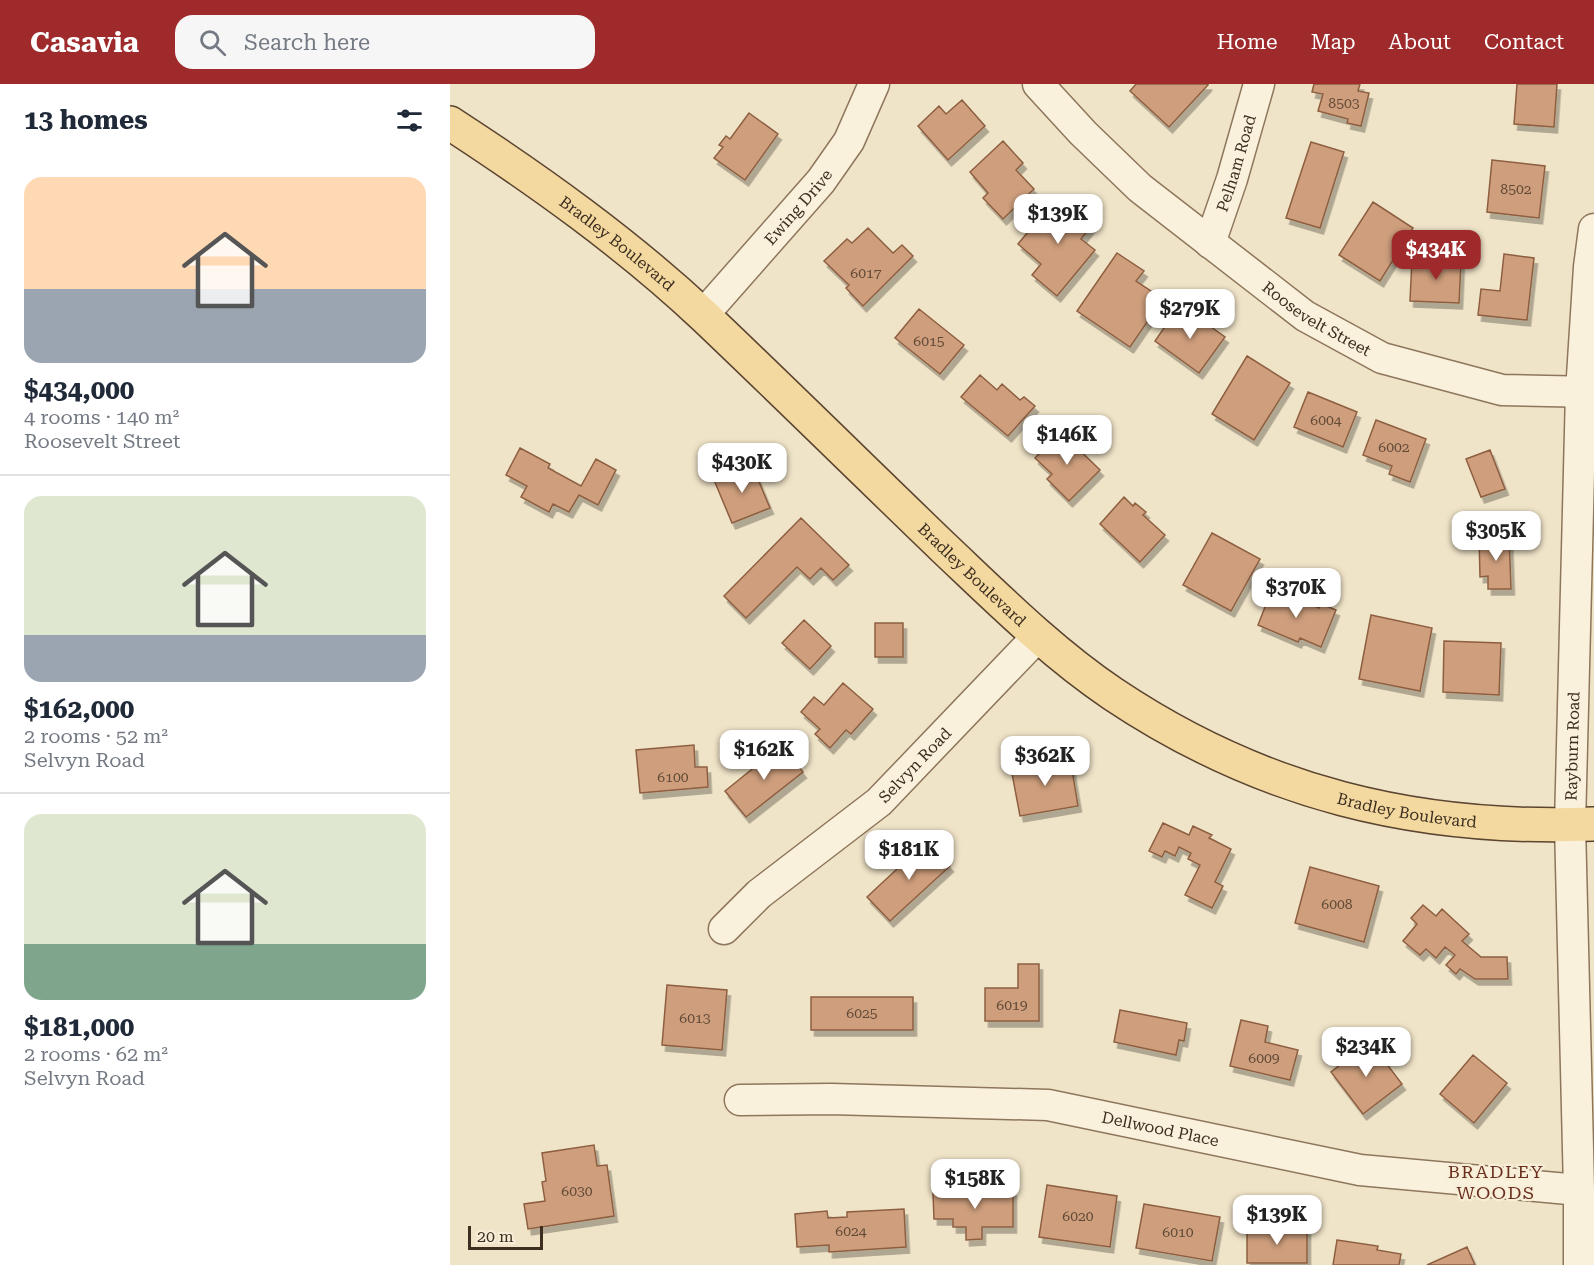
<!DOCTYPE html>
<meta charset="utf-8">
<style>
:root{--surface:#fff;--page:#f6f6f7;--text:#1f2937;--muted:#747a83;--line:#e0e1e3;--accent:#9e2a2b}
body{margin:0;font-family:"Roboto Serif",serif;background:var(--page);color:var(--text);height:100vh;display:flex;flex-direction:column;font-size:22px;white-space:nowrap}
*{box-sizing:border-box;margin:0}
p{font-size:20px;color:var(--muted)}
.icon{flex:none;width:33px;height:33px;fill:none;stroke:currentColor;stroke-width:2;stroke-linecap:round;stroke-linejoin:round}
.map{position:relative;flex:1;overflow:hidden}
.details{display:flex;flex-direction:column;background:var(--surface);width:450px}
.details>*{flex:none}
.scale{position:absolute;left:18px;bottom:15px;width:75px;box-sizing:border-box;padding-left:6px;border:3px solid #3d2e20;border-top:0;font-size:16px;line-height:21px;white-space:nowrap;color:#3d2e20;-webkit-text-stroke:4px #f7eed8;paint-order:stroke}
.price{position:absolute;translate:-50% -51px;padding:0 14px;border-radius:12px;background:#fff;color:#222;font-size:20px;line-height:39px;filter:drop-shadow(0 2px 3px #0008)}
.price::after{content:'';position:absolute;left:50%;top:36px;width:18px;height:14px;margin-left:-9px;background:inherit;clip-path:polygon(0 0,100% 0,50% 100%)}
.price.on{background:var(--accent);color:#fff}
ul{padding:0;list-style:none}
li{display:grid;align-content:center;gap:12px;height:318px;padding:0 24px}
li+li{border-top:2px solid var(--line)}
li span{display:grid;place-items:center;height:186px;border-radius:18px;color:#555}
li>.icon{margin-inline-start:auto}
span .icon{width:108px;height:108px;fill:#fffc;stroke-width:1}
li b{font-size:26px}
h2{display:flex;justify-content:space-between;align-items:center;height:72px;padding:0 24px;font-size:26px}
header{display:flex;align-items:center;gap:36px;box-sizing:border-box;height:84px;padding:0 30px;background:var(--accent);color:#fff}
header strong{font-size:28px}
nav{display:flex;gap:33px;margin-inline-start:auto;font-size:21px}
.search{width:420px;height:54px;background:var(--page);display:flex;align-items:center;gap:15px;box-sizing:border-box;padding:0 21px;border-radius:18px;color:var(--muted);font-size:22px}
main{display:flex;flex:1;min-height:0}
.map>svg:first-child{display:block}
</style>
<header>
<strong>Casavia</strong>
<div class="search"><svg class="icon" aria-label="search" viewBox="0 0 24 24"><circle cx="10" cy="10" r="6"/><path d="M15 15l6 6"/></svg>Search here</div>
<nav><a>Home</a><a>Map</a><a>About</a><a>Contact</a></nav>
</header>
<main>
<section class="details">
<h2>13 homes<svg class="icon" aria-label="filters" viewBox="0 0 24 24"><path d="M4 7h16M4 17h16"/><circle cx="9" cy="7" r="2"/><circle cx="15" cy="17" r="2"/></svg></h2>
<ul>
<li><span style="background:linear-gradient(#ffd9b3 60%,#9aa5b1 0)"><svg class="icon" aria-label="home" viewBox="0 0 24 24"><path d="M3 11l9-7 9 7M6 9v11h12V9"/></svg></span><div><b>$434,000</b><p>4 rooms · 140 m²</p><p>Roosevelt Street</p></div></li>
<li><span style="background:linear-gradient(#dfe7d0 75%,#9aa5b1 0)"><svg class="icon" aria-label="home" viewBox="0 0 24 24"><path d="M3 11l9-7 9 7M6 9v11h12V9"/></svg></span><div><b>$162,000</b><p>2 rooms · 52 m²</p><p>Selvyn Road</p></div></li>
<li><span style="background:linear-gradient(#dfe7d0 70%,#7fa58c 0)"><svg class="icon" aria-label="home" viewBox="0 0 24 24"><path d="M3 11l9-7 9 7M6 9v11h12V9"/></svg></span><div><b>$181,000</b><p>2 rooms · 62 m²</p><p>Selvyn Road</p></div></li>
</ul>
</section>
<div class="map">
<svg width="1144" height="1181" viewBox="0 0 1144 1181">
<defs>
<filter id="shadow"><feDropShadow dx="3.5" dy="6" stdDeviation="0" flood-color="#0004"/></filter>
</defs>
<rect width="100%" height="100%" fill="#f0e4c8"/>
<path fill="#cf9f7d" stroke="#8d5f41" stroke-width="1.5" filter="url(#shadow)" d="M686,0h72v1l-39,42 -39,-36z
M864,0h46l-2,7 11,2 -8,33 -14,-3 1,-4 -30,-8 5,-17 -11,-2z
M1067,0h40l-3,43 -40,-3z
M512,16l23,26 -37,34 -30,-34 21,-20 7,8z
M299,29l29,21 -33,46 -31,-22 9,-11 -4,-2 7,-9 4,3z
M553,57l20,22 -7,7 18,19 -31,30 -20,-21 5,-5 -18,-21z
M861,58l33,10 -24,76 -34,-10z
M1042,76l53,6 -6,52 -52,-6z
M609,111l34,29 -12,15 14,11 -38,46 -25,-21 9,-11 -23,-20z
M923,118l40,26 -33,53 -41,-26z
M418,144l25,25 9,-8 11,11 -50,50 -17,-18 3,-3 -25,-24 23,-22 5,4z
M667,169l27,18 -8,10 27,18 -33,48 -53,-36z
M1054,170l30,4 -7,62 -49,-5 3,-26 19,2z
M962,175l49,2 -2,42 -49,-2z
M469,225l45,36 -24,29 -45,-36z
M727,225l24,17 3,-4 21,15 -26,36 -44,-32z
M797,272l43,27 -36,57 -42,-26z
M530,291l17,15 5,-6 18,16 4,-3 11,9 -27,30 -47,-39z
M858,308l49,20 -14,35 -49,-20z
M926,336l50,19 -16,43 -21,-8 3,-8 -29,-11z
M611,348l39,38 -31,31 -22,-22 5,-5 -17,-16z
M70,364l30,16 -2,4 33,18 15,-27 20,11 -18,35 -19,-10 -10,17 -16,-8 -4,8 -28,-15 6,-11 -21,-11z
M1040,366l15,39 -24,8 -15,-38z
M302,381l18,43 -38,15 -18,-43z
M674,413l9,9 2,-3 11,9 -3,3 22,20 -25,27 -40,-38z
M351,434l48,47 -16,15 -12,-12 -11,11 -13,-12 -51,51 -22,-22z
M762,449l48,26 -29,52 -48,-26z
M1059,452l2,53h-23v-13l-8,1 -1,-40z
M822,505l47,19 2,-4 15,6 -15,37 -21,-9 -2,4 -40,-17z
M921,531l61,13 -12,63 -61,-12z
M354,536l27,26 -21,23 -28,-26z
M425,539h28v34h-28z
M994,557l57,2 -2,52 -56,-3z
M393,599l30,26 -22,25 -5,-4 -16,18 -15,-14 5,-5 -19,-17 13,-15 10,8z
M244,661l1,22h12l1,20 -68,6 -4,-43z
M332,661l21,27 -57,45 -21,-26z
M620,674l8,48 -58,10 -9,-48z
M713,739l26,12 4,-9 19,9 -3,3 22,11 -16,33 8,4 -11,22 -27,-13 15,-30 -12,-6 3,-6 -12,-6 -4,9 -10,-5 -3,6 -13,-6z
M477,757l23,25 -60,55 -23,-24z
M860,783l69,19 -15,56 -69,-19z
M973,821l13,11 6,-7 27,25 -7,7 19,16h26l1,22h-33l-15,-10 -4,5 -10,-9 9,-10 -10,-8 -9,11 -10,-9 -6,6 -17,-14 14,-17 -6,-6z
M568,880h21v57h-54v-33h33z
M217,901l60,5 -5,60 -60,-5z
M361,913h102v33h-102z
M670,926l67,13 -3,18 -5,-1 -3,15 -62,-13z
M791,936l27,6 -3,16 33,8 -8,30 -60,-14z
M920,958l32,42 -39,30 -32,-42z
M1023,971l34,28 -33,40 -34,-29z
M144,1061l3,21 10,-1 7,51 -86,13 -4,-25 21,-3 -3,-19 4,-1 -4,-28z
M597,1101l70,11 -7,51 -71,-10z
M563,1106v37h-31v12l-16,1v-13h-13v-8h-19l-1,-26z
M694,1120l76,13 -8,44 -76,-13z
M454,1125l2,38 -77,5v-7l-32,2 -2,-33 32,-3 1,7 19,-1v-5z
M797,1145h60v34h-60z
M887,1156l41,6 -1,4 24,4 -2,11h-66z
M1017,1163l8,18h-48z"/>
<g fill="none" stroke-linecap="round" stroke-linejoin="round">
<g stroke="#8d765c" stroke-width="33">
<g id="minor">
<path id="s1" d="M588,0l45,49 57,55 165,128 77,42 120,32 92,2"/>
<path id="s2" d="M760,159l22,-64 27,-95"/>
<path id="s3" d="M253,231l118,-134 28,-40 25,-57"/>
<path id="s4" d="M274,845l35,-35 120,-92 159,-166"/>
<path id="s5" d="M290,1016l91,-1 217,6 312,65 219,20"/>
<path id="s6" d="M1129,1181v-75l-9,-365 11,-433 8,-125 5,-38"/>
</g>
</g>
<g stroke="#5b4430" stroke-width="36">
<g id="major">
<path id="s7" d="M0,39c89,58 176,120 254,193 81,77 160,155 240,232 54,51 107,104 169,146 148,99 303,137 481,130"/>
</g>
</g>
<use href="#minor" stroke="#faf1dc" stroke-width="30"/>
<use href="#major" stroke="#f3d9a0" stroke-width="33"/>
</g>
<g text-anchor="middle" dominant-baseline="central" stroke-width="4.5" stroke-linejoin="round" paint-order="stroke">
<g font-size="14" fill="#624a37">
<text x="894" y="19">8503</text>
<text x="1066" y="105">8502</text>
<text x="416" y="189">6017</text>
<text x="479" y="257">6015</text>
<text x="876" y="336">6004</text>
<text x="944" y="363">6002</text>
<text x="223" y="693">6100</text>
<text x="887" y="820">6008</text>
<text x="562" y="921">6019</text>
<text x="412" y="929">6025</text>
<text x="245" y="934">6013</text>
<text x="814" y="974">6009</text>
<text x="127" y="1107">6030</text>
<text x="628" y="1132">6020</text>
<text x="401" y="1147">6024</text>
<text x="728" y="1148">6010</text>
</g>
<g font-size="16" fill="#3d2e20" stroke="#f7eed8">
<text stroke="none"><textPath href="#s2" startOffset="84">Pelham Road</textPath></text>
<text stroke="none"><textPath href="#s3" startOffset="144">Ewing Drive</textPath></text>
<text stroke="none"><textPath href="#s7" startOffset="206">Bradley Boulevard</textPath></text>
<text stroke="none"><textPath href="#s1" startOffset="366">Roosevelt Street</textPath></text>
<text stroke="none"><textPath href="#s7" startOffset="692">Bradley Boulevard</textPath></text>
<text stroke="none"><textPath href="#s6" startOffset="519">Rayburn Road</textPath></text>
<text stroke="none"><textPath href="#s4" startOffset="252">Selvyn Road</textPath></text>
<text stroke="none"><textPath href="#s7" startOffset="1196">Bradley Boulevard</textPath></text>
<text stroke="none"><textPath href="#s5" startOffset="423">Dellwood Place</textPath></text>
</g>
<g font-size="18" letter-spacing="1.5" fill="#6b2e1e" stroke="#f7eed8">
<text x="1046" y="1087">BRADLEY<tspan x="1046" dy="21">WOODS</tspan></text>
</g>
</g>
</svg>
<div class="scale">20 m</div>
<b class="price" style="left:608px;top:161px">$139K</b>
<b class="price on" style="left:986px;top:197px">$434K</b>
<b class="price" style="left:740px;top:256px">$279K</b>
<b class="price" style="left:617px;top:382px">$146K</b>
<b class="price" style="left:292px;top:410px">$430K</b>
<b class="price" style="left:1046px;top:478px">$305K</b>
<b class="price" style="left:846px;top:535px">$370K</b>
<b class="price" style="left:314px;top:697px">$162K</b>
<b class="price" style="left:595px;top:703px">$362K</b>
<b class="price" style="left:459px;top:797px">$181K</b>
<b class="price" style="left:916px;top:994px">$234K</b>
<b class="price" style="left:525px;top:1126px">$158K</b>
<b class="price" style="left:827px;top:1162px">$139K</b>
</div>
</main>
